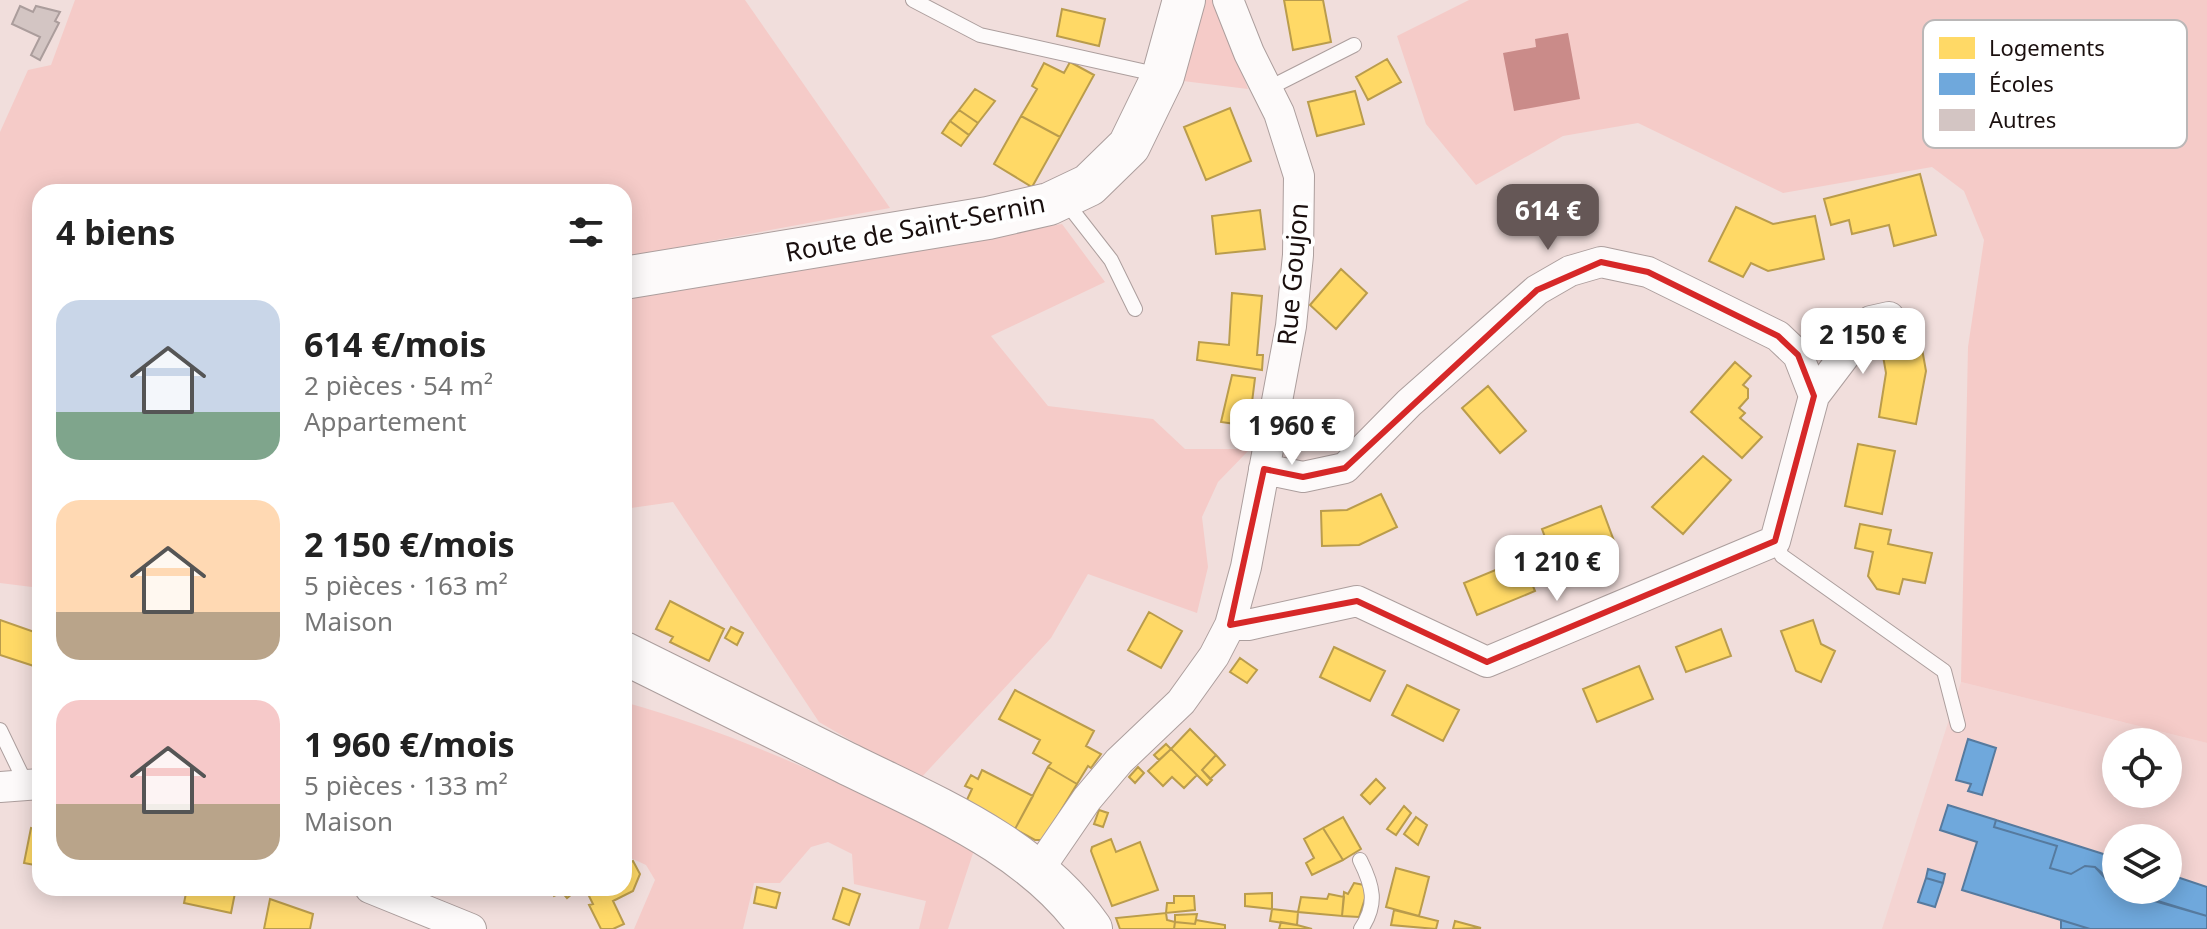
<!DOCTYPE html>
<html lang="fr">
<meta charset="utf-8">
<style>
:root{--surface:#fff;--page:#f6f6f6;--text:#222;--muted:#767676;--accent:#655756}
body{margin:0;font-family:"Noto Sans",sans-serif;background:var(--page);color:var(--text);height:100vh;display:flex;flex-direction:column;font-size:30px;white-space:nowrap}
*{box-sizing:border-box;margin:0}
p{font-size:26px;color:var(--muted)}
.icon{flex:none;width:44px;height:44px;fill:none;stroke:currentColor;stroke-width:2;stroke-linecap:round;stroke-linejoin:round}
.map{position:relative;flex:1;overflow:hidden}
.side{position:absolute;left:32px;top:184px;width:600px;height:712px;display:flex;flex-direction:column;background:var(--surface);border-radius:24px;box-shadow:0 4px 20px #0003}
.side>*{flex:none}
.fabs{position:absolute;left:2102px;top:728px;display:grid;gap:16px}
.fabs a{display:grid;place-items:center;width:80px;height:80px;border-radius:50%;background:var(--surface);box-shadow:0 4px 20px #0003;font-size:40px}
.price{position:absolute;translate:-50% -68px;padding:0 18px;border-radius:16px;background:#fff;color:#222;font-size:26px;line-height:52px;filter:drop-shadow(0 2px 4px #0008)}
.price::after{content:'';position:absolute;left:50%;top:48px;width:24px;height:18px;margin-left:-12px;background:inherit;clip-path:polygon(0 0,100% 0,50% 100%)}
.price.selected{background:var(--accent);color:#fff}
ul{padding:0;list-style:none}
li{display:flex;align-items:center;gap:24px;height:200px;padding:0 24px}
li span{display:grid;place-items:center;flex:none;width:224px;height:160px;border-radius:24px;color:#555}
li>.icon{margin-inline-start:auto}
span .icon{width:96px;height:96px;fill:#fffc;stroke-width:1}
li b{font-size:34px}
h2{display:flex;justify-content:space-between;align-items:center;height:96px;padding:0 24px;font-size:34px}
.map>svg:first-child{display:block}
</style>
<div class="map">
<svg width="2207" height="929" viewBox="0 0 2207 929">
<rect width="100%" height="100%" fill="#f1dedc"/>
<path fill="#f4d4d2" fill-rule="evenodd" d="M1961,682l246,61v186h-325zM2116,742h52v52h-52zM2116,838h52v52h-52z"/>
<path fill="#f5cbc8" d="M75,0h670l145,208 -266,49v-65h-584v396l-40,-5v-451l28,-62 23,-5z
M1201,0h14l33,89 -65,-8z
M1469,0h738v743l-246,-61 7,-335 16,-107 -20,-49 -32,-24 -149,26 -145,-70 -75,13 -87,49 -50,-61 -29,-88z
M1062,224l43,58 -114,54 57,70 105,13 32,30h65l-32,33 -16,35 6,50 -11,46 -109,-39 -37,64 -132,142 -100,-58 -146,-220 -49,7v-211z
M624,702c126,35 234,90 351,145l-27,82h-29l7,-28 -72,-17 -2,-30 -24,-12 -17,5 -31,36h-26l-11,46h-109l21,-49 -9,-15 -22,-10z"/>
<path fill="#ca8b89" d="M1568,33l12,66 -66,12 -11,-58 33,-6 -1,-8z"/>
<path fill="#ffd966" stroke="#ba9c4c" stroke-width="2" d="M1284,0h39l8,42 -38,8z
M1062,9l43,10 -6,27 -42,-10z
M1387,59l14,23 -33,18 -12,-23z
M1070,62l24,13 -34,62 -39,-21 16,-27 -5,-3 12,-23 20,10z
M975,89l20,12 -17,22 -19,-13z
M1355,91l9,33 -47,12 -9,-34z
M1230,108l21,53 -45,19 -22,-53z
M959,110l19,13 -9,12 -19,-14z
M1021,116l39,21 -28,50 -38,-23z
M950,121l19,14 -8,11 -19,-13z
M1920,174l16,61 -42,11 -5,-21 -37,9 -3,-14 -18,5 -7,-26z
M1736,207l37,17 42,-8 9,43 -56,12 -17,-8 -8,14 -34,-16z
M1260,210l5,39 -49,5 -4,-38z
M1341,269l26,24 -31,36 -26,-24z
M1232,293l30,3 -5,59h6l-1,15 -65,-10 2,-18 30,3z
M1919,332l7,39 -10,53 -37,-7 7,-44 -6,-34z
M1735,362l16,14 -8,9 5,4v9l-9,10 6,5 -5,5 22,19 -20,21 -51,-46z
M1232,375l23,3 -6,48 -28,-4z
M1488,386l38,45 -26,22 -38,-45z
M1858,444l37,7 -13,63 -37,-8z
M1703,456l28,24 -48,54 -31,-27z
M1381,494l16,33 -38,18 -37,1 -1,-35 26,-1z
M1601,506l13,35 -59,23 -13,-35z
M1860,524l31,6 -3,14 44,9 -7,30 -22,-4 -4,15 -22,-5 -9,-13 5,-24 -18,-4z
M1522,559l13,32 -58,24 -13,-32z
M670,601l54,28 -15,32 -39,-19 3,-5 -17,-8z
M1149,612l33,19 -21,37 -33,-18z
M0,620l40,14v34l-40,-13z
M1813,620l8,24 14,7 -14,31 -25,-11 -15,-40z
M731,627l12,6 -6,12 -12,-7z
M1721,629l10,27 -45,16 -10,-25z
M1334,647l51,24 -15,30 -50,-24z
M1240,658l17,12 -10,13 -17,-11z
M1639,666l14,33 -56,23 -14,-33z
M1407,685l52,25 -16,31 -51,-26z
M1015,690l79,41 -8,15 15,8 -10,14 -3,-2 -11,18 -29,-17 3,-4 -18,-10 7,-13 -41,-21z
M1190,729l26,26 -14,15 10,10 -5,5 -36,-36z
M1166,744l5,5 -12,11 -5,-5z
M1171,749l26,26 -13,13 -12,-11 -9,9 -15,-15z
M1216,755l9,10 -15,14 -8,-9z
M1048,767l29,17 -34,56h-8l-20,-11z
M1138,767l6,6 -9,10 -6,-6z
M982,770l51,26 -18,33 -50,-25 7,-15 -7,-3 6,-11 7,4z
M1376,779l9,9 -15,16 -9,-9z
M1404,806l7,7 -15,22 -9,-6z
M1099,810l9,3 -5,14 -9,-3z
M1343,817l18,32 -18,11 -20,-32z
M1416,817l11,8 -9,20 -14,-11z
M31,828l9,2v36l-16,-3z
M1323,828l20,32 -31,15 -6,-12 8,-5 -10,-19z
M1111,839l5,13 24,-10 18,48 -46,16 -21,-55 1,-4z
M633,861l7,13 -7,17 -20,10 11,23 -11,5h-12l-12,-24 4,-1 -6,-12 -10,-2 -10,8 -5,-6 -8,4 -4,-7 74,-1v-23z
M1396,868l33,9 -10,39 -33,-9z
M1354,883l15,3 -10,31 -17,-1 2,-24 4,2z
M757,887l23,6 -4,15 -22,-5z
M187,888h49l-5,25 -47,-10z
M843,888l17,6 -11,31 -16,-6z
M1272,893v16l-27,-3v-12z
M1329,894l15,3 -2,19 -44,-4 3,-15 26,2z
M1174,896h20l1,14 -29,3 1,-10h7z
M270,899l43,15 -3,15h-46z
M1272,909l26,3 -1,13 -27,-4z
M1394,910l44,11 -2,8 -45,-4z
M1166,913l1,7 8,2 -1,7h-54l-4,-11z
M1197,914l-2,10 -20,-2v-7z
M1196,920l29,5v4h-51l1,-7 20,2z
M1455,921l26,7 -28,1z
M1281,922l16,3 15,4h-33z"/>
<path fill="#6fa8dc" stroke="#567a9e" stroke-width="2" d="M1968,739l28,9 -14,47 -14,-4 3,-7 -15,-4z
M1948,805l48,15 -2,7 63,19 -7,22 21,6 14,-8 10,1 21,23 91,26v13h-117l-128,-39 15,-48 -37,-12z
M1996,820l120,38v30l-6,-2 -2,-8 -13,-11 -10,-1 -14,8 -21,-6 7,-22 -63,-19z
M1928,869l17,5 -2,9 -17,-5z
M2168,874l39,13v29l-85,-26h46z
M1926,878l17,5 -8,24 -17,-5z
M2061,920l29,9h-29z"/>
<path fill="#d3c5c3" stroke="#ab9d9c" stroke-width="2" d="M20,6l13,6 3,-6 24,6 -5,9 4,2 -19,37 -9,-5 9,-18 -28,-13z"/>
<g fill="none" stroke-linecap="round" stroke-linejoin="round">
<g stroke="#ac9e9d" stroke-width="16">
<path id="lane" d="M913,0l67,35 180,40
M1267,89l87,-44
M1065,201l46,59 24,49
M1775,541l7,15 162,115 14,54
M0,730l26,54
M1360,860c13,26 18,44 1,69"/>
</g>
<g stroke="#ac9e9d" stroke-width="32">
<path id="street" d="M1814,396l57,-75 18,-4
M1230,625h18l109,-24 130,61 288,-121 39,-145 -16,-41 -20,-19 -130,-64 -47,-10 -31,9 -33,19 -128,113 -64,65 -42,9 -39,-8
M0,787l40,-3
M1037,872l50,-73 32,-38 62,-59 33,-46 16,-31 16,-58 45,-241 7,-71 1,-79 -20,-63 -30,-60 -21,-53
M370,888l101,41"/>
</g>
<g stroke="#ac9e9d" stroke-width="44">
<path id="secondary" d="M624,278l364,-60 61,-14 40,-19 40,-39 34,-70 21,-76
M624,653c73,36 145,72 218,108 88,44 191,84 249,168"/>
</g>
<use href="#lane" stroke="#fdfafa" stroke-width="14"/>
<use href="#street" stroke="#fdfafa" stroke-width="30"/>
<use href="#secondary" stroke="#fdfafa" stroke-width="42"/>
</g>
<path fill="none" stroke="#d62828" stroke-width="6" stroke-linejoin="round" d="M1601,262l47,10 130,64 20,19 16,41 -39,145 -288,121 -130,-61 -127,24 34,-156 39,8 42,-9 192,-178z"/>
<g text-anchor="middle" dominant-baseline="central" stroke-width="8" stroke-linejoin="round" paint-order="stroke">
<g font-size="26" fill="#1a0f0e" stroke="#fff">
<text transform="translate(915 227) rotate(-11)">Route de Saint-Sernin</text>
<text transform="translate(1292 274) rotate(-85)">Rue Goujon</text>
</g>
</g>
<rect x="1923" y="20" width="264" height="128" rx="12" fill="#fff" stroke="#bab7b7" stroke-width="2"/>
<rect x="1939" y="37" width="36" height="22" fill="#ffd966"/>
<rect x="1939" y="73" width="36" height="22" fill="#6fa8dc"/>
<rect x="1939" y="109" width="36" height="22" fill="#d3c5c3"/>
<g font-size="22" fill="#1a0f0e">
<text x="1989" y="56">Logements</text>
<text x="1989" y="92">Écoles</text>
<text x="1989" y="128">Autres</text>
</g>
</svg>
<div class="fabs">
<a><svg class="icon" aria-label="locate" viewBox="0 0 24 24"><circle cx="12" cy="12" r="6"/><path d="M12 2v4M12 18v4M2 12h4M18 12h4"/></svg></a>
<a><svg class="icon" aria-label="layers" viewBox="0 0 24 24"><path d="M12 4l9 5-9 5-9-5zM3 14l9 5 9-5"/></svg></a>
</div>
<b class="price selected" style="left:1548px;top:252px">614 €</b>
<b class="price" style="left:1863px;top:376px">2 150 €</b>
<b class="price" style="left:1292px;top:467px">1 960 €</b>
<b class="price" style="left:1557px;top:603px">1 210 €</b>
<section class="side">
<h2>4 biens<svg class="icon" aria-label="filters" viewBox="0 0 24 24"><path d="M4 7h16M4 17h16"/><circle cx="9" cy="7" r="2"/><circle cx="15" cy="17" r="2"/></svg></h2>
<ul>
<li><span style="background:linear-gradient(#c9d6e8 70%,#7fa58c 0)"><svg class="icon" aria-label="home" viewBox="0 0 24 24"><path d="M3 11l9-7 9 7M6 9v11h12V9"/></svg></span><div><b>614 €/mois</b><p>2 pièces · 54 m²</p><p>Appartement</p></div></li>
<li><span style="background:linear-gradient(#ffd9b3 70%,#b9a48a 0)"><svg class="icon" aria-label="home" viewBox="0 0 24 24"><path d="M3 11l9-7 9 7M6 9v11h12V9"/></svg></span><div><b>2 150 €/mois</b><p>5 pièces · 163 m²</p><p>Maison</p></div></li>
<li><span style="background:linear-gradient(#f6c9c9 65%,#b9a48a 0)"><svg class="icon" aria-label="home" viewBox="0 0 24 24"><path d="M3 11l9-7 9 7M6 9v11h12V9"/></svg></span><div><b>1 960 €/mois</b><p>5 pièces · 133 m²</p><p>Maison</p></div></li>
</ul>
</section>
</div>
